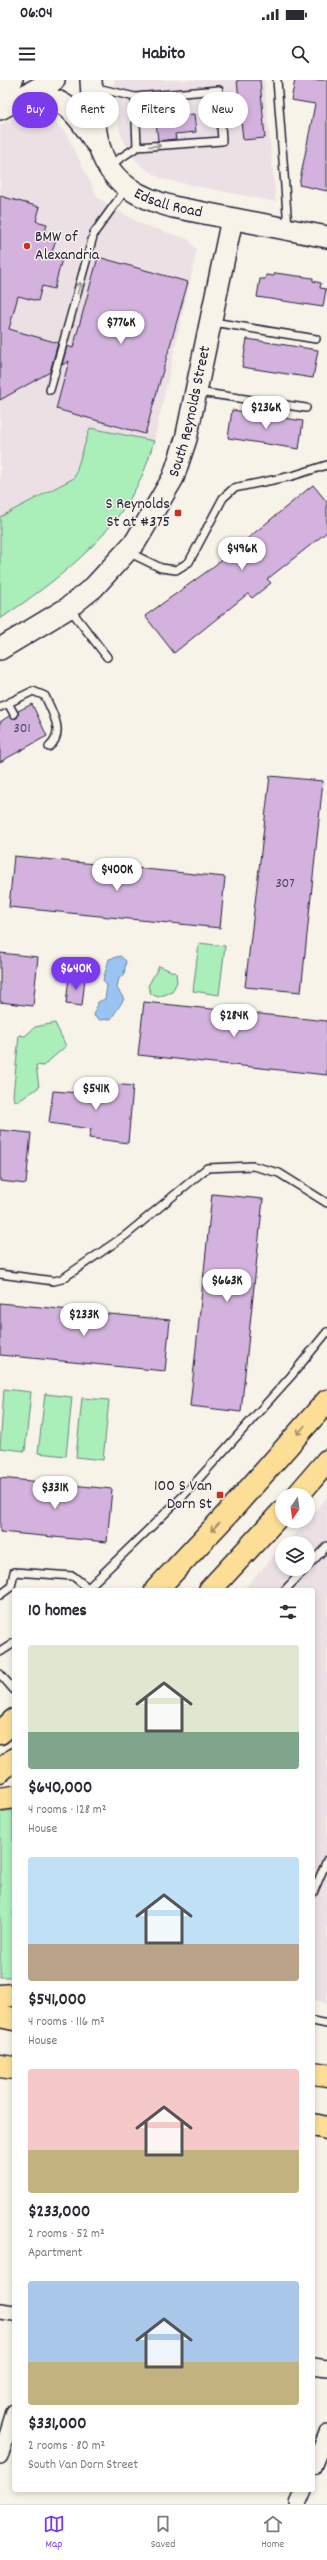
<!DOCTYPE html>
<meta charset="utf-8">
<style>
:root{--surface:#fff;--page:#f7f7f7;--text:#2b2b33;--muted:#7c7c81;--line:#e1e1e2;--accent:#7c3aed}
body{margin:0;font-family:Dekko,sans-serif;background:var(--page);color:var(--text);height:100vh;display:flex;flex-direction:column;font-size:15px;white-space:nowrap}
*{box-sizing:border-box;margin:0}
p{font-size:13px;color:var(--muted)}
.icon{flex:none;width:22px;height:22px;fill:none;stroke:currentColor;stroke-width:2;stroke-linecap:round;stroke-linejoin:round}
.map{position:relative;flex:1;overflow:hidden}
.details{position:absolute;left:12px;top:1508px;width:303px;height:904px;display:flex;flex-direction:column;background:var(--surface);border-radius:4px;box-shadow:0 2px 6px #0003}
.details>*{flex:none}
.top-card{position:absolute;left:12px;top:12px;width:303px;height:36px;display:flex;gap:8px}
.needle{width:26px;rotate:193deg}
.tools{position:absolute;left:275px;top:1408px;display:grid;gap:8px}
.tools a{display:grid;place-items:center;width:40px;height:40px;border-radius:50%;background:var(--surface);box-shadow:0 2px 6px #0003;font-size:20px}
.price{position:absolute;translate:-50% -34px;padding:0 9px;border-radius:14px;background:#fff;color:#222;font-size:13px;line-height:26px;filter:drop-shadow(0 1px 2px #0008)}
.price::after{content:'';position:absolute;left:50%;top:24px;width:12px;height:9px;margin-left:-6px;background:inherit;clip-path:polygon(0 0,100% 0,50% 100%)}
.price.on{background:var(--accent);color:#fff}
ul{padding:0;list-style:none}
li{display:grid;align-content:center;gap:8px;height:212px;padding:0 16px}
li span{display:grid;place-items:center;height:124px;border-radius:4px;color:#555}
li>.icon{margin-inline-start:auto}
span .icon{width:72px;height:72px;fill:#fffc;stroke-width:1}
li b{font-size:17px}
h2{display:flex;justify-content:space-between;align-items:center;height:48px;padding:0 16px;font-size:17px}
.tag{padding:0 14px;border-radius:18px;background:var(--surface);box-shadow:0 2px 6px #0003;font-size:14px;line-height:36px}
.tag.on{background:var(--accent);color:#fff}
.status{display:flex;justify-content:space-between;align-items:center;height:28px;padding:0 20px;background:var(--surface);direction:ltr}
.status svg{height:11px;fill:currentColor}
header{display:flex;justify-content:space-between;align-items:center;height:52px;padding:0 16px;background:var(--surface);font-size:18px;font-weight:700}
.menu{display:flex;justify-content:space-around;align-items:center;height:56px;border-top:1px solid var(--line);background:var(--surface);font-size:11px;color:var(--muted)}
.menu a{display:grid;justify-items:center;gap:2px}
.menu .on{color:var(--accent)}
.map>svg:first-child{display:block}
</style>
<div class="status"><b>06:04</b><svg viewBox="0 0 49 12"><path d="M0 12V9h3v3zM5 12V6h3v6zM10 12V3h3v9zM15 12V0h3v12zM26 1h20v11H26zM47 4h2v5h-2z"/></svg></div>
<header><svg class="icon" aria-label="menu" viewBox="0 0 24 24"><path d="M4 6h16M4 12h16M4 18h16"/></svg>Habito<svg class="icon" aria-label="search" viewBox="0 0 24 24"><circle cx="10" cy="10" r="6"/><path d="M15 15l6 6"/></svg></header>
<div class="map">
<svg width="327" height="2424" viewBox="0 0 327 2424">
<rect width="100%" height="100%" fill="#f7f3e8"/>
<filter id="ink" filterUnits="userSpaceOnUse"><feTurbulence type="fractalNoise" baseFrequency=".025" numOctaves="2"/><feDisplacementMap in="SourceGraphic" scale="8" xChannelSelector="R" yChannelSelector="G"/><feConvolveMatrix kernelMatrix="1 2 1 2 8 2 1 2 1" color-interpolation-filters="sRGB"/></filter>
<g filter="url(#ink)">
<path fill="#ece0e5" d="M114,0h150l12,122 -114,-23 -18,-11 -13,-13 -12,-25z
M36,33l17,7 13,13 32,65 43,26 47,15 9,11 -43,191 -64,-13 -16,50 -74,39v-392l18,-9z
M327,1417v507l-14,-5v-409h-70l39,-43v22h26v-26h-22l22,-22z"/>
<path fill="#aaeeb9" stroke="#66887a" d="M90,348l64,13c-4,12 -7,24 -12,35 -29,63 -86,105 -142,143v-102l74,-39z
M199,863l26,3 -6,49 -26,-4z
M159,886l17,7 1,9 -5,10 -14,5 -7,-3 -3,-8z
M55,943l11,23 -23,20 -7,-1 3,22 -20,14 -5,-1 -1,-4 6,-61 6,1 10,-9z
M4,1309l27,3 -6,59 -25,-3z
M45,1314l27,3 -6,59 -28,-3z
M82,1318l27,2 -6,60 -27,-3z
M13,1730l1,167h-14v-165z"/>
<path fill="#99c4f2" stroke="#6983a9" d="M120,876l6,5 -2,14 -5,3 -2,10 7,11 -13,20 -11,1 -6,-4 4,-14 7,-3 2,-13 -4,-6 6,-21z"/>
<path fill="#d3b2de" stroke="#22223b" d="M237,0h23l5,58 -22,2z
M295,0h32v111l-28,-6 16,-81 -24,-4z
M174,30v6l20,-2 2,18 -21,2 1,5 -18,2 -3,-30z
M0,116l40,11 -4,14 11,3 -3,12 12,3 -4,13 11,3 -9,34 -12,-3 -4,15 -20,-5 -9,33 49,14 -8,29 -50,28z
M98,177l90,25 -43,152 -89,-25 13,-48 -7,4 5,-19 6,2z
M275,193l38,5v3l8,2 -1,5 6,1 -3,18 -66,-10 3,-18h5l1,-4 8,1z
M247,259l71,11 -5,28 -71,-11z
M232,330l71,11 -4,28 -71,-11z
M313,405l14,17v30l-57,45 -3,2 4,4 -19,15 -4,-4 -3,2 -71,57 -29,-37 64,-46z
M32,624l15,32 -47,26v-40l9,-6 8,2 1,-7z
M270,696l53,5 -22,211 -56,-5z
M14,776l211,21 -5,51 -211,-21z
M0,873l38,4 -5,49 -33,-4z
M69,896l16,2 -3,28 -16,-2z
M144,922l183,19v54l-189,-20z
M103,1003l30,3 -5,57 -39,-5 2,-9 -42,-6 4,-32 26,2 1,-6 21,3z
M0,1050l31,3 -5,51 -26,-3z
M212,1114l51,5 -22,213 -51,-6z
M0,1223l170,17 -5,51 -165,-16z
M0,1398l112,11 -5,53 -107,-10z"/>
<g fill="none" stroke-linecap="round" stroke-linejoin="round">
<g stroke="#22223b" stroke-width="10">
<path id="lane" d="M277,0l11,147
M93,7l42,10 84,-7 3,51 -85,6 -27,18
M135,17l2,50
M213,242l103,17
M50,310l44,-157 32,-44
M198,312l108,16
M128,472l33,16 15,2 13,-8 34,-64 11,-10 58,-12 35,-11
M70,529l37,48
M8,623l6,11
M0,627l33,-16 12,5c7,16 21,37 4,51
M0,1194l54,7 8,-2 64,-44 81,-67 46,-2 26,7 48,30
M308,1486l19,-20
M86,1510l99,-96 106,-118 36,-44
M285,1510l20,-21
M0,1515l11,-8 3,-15 59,4 15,12
M0,1572l14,-9
M0,1594l14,16
M313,1813l14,-33
M313,1941l14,3"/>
</g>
<g stroke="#22223b" stroke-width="18">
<path id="street" d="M0,2231l14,2
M313,2286l14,2
M0,2377l14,-45
M313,2387l14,-34
M298,2424l6,-14"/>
</g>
<g stroke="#22223b" stroke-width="24">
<g id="secondary">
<path id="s1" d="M91,0c4,69 7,107 82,127l154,30"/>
<path d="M0,7l12,-7"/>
<path d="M18,19c41,-8 56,9 77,43"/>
<path d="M0,29l54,-29"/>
<path id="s2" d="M0,569l68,-41 26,-21 42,-46 37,-63 13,-39 46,-220"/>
</g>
</g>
<g stroke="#22223b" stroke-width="25">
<path id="primary" d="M298,1415l29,-34
M156,1510l75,-80 96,-109
M210,1510l72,-78
M0,1653l14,-13
M0,1691l14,-12
M0,1719l14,-2
M0,1916l14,-1
M0,1936l14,3
M0,1986l14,2
M313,1993l14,2
M313,2045l14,3"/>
</g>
<use href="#lane" stroke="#f7f3e8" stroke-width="7"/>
<use href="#street" stroke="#f7f3e8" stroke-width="15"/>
<use href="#secondary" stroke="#f7f3e8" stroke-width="21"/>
<use href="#primary" stroke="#fdde96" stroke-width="22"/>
</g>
<defs><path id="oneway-shaft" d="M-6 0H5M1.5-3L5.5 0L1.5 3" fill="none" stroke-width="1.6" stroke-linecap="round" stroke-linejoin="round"/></defs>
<g stroke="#97959a">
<use href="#oneway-shaft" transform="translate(155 66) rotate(-4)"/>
<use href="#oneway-shaft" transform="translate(79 208) rotate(-74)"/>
</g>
<g stroke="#9a896d">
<use href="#oneway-shaft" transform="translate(301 1350) rotate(132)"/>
<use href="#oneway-shaft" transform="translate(215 1447) rotate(133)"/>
</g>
</g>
<g fill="#c8321e" stroke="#f7f3e8" stroke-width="1.5">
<circle cx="27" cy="166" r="4"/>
<rect x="174" y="429" width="8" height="8" rx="2"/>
<rect x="216" y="1411" width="8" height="8" rx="2"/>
</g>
<g text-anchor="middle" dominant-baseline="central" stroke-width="3" stroke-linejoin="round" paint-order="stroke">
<g font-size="14" fill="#4e4664">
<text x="22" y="649">301</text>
<text x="285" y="804">307</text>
</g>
<g font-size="16" fill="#22223b" stroke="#f7f3e8">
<text stroke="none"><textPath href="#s1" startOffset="162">Edsall Road</textPath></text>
<text stroke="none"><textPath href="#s2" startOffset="317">South Reynolds Street</textPath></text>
</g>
<g font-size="16" fill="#22223b" stroke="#f7f3e8" text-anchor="end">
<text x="35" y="157" text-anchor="start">BMW of<tspan x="35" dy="18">Alexandria</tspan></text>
<text x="170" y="424">S Reynolds<tspan x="170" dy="18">St at #375</tspan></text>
<text x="212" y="1406">100 S Van<tspan x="212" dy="18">Dorn St</tspan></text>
</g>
</g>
</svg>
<div class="tools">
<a><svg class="needle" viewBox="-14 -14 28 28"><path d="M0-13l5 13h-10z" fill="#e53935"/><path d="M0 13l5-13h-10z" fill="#7c7c81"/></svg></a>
<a><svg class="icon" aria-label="layers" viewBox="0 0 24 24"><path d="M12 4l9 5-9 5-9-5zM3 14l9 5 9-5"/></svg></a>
</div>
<b class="price" style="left:121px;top:265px">$776K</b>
<b class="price" style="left:266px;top:350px">$236K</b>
<b class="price" style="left:242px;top:491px">$496K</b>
<b class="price" style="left:117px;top:812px">$400K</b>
<b class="price on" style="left:76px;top:911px">$640K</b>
<b class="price" style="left:234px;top:958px">$284K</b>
<b class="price" style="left:96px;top:1031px">$541K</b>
<b class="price" style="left:227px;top:1223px">$663K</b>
<b class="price" style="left:84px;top:1257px">$233K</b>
<b class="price" style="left:55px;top:1430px">$331K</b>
<div class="top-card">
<a class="tag on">Buy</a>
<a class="tag">Rent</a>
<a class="tag">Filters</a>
<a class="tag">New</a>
</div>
<section class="details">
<h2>10 homes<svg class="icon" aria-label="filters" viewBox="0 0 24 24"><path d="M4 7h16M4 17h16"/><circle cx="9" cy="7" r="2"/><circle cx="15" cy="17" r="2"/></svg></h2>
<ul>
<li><span style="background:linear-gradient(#dfe7d0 70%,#7fa58c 0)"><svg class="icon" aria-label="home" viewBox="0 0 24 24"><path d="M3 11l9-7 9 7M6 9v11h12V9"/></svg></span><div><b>$640,000</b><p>4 rooms · 128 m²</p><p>House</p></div></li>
<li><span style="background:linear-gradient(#bfe0f5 70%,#b9a48a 0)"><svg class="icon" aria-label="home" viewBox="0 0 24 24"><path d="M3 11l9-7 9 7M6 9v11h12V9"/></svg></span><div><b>$541,000</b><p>4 rooms · 116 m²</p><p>House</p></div></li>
<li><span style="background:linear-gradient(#f6c9c9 65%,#c2b280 0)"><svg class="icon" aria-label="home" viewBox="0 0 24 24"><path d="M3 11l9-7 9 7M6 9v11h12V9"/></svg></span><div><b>$233,000</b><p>2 rooms · 52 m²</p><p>Apartment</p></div></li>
<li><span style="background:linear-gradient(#a9c7e8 65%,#c2b280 0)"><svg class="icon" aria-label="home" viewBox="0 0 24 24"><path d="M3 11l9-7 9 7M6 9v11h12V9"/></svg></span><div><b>$331,000</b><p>2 rooms · 80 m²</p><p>South Van Dorn Street</p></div></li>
</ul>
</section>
</div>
<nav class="menu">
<a class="on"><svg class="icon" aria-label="map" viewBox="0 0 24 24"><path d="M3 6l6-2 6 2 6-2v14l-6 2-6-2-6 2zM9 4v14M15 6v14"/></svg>Map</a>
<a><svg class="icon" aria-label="saved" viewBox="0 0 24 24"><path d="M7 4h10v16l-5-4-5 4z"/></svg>Saved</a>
<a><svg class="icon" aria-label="home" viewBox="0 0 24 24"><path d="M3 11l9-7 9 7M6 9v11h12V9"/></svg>Home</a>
</nav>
